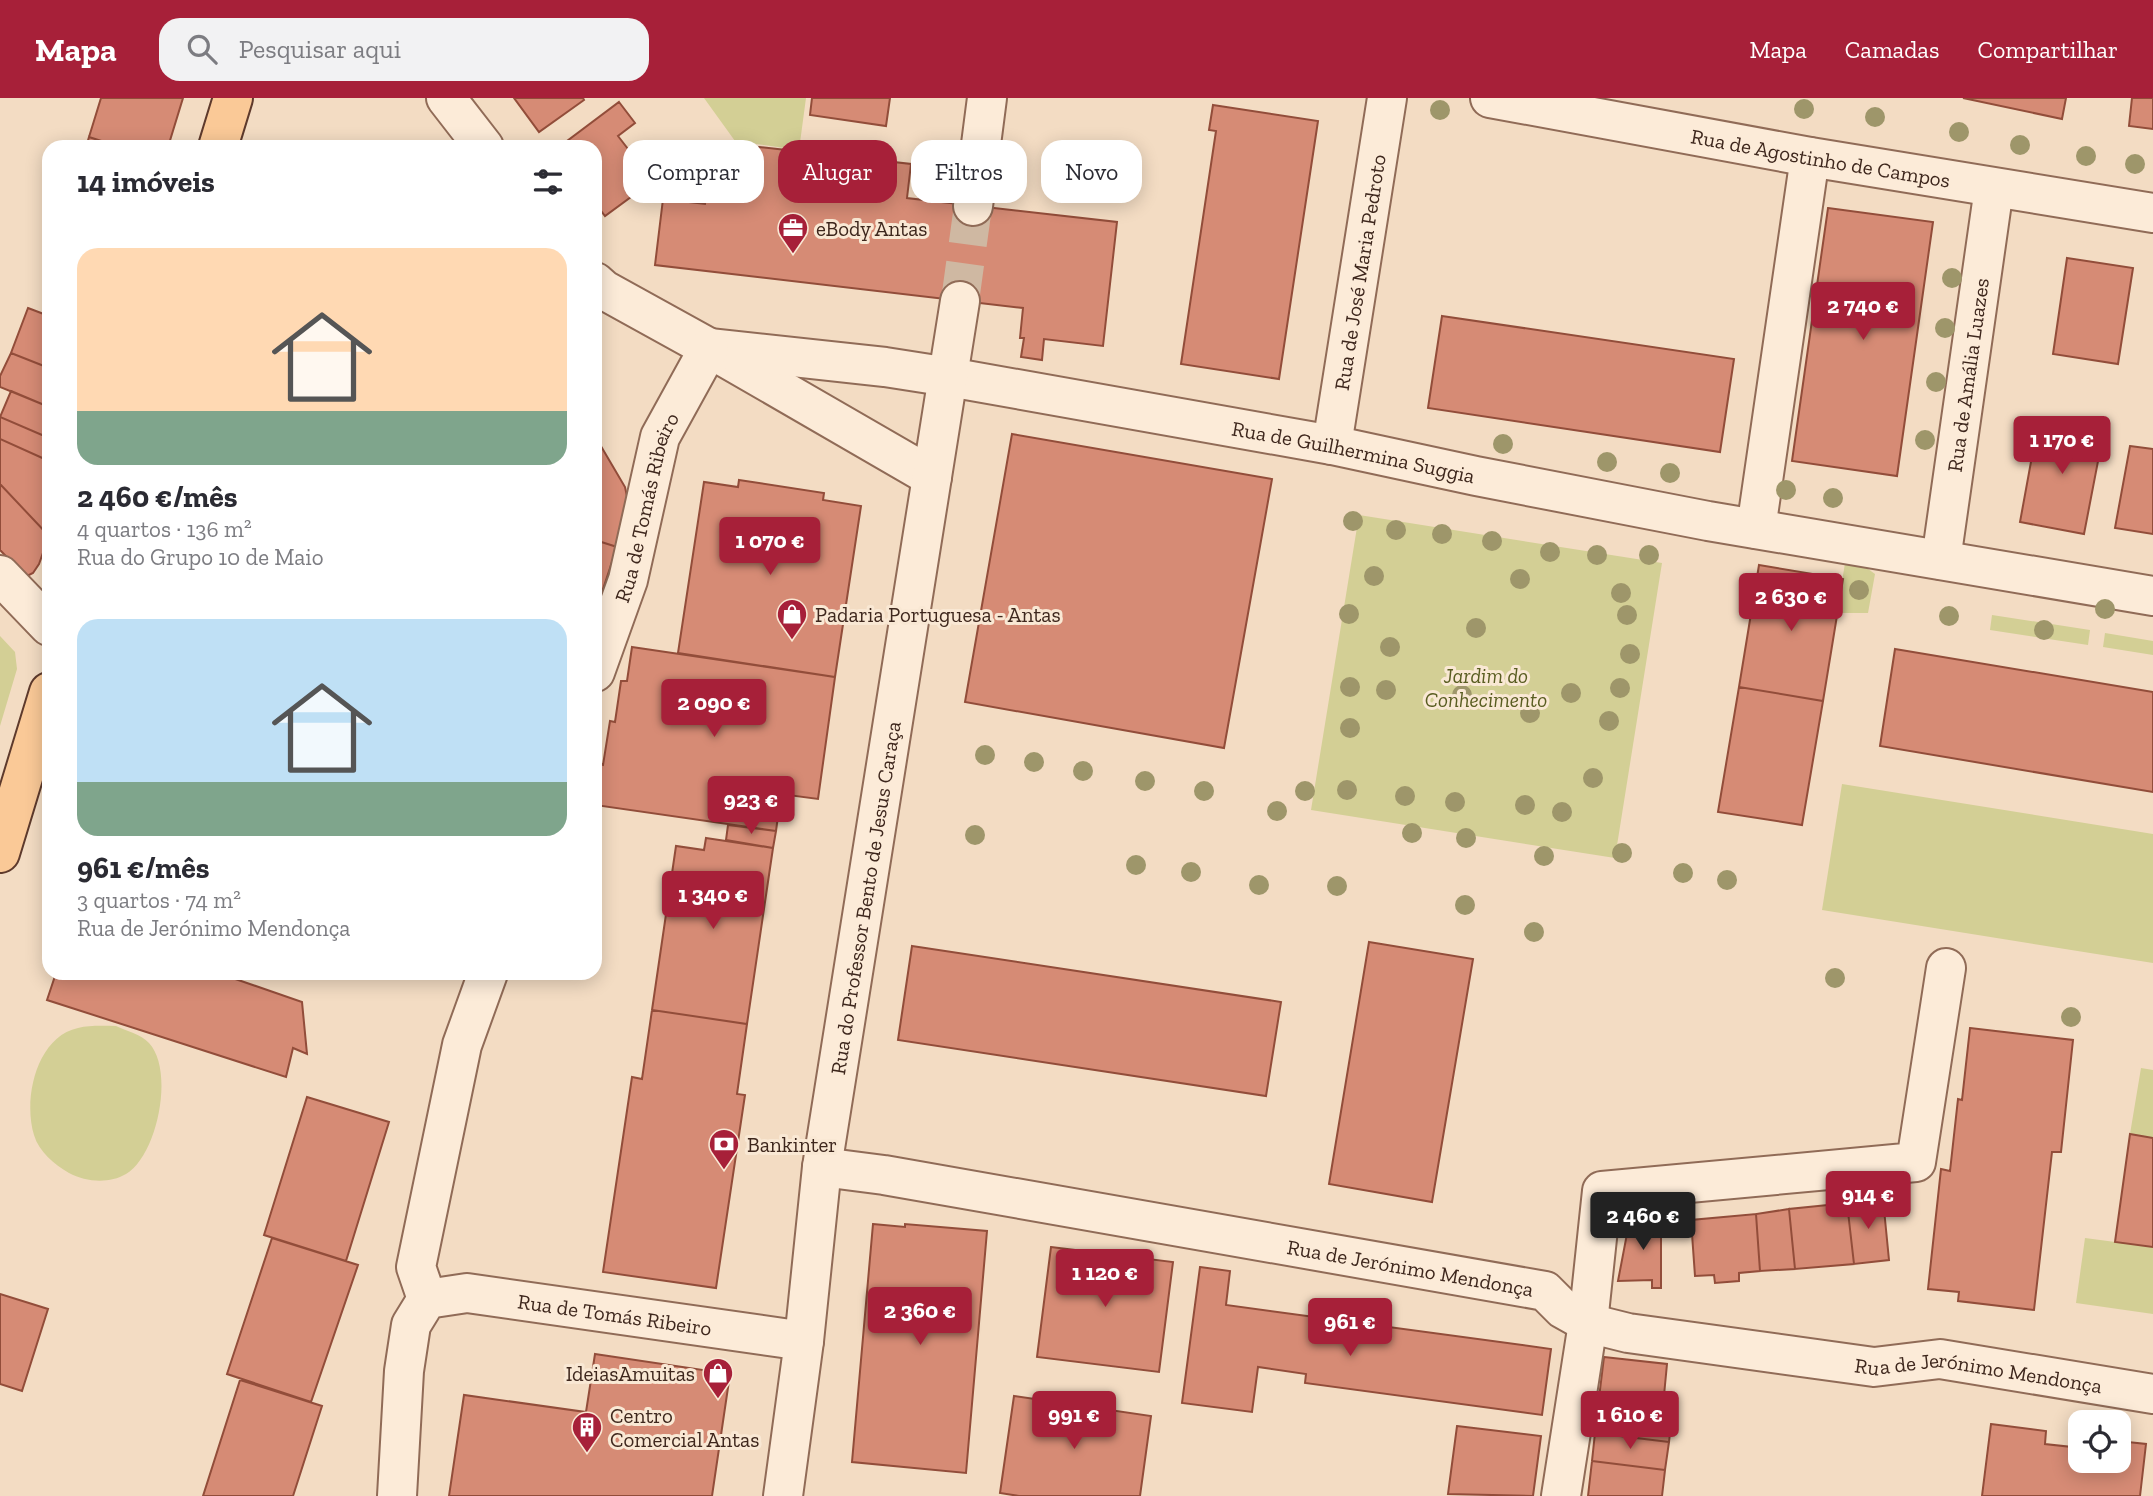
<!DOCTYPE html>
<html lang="pt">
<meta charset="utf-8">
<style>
:root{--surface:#fff;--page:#f2f2f3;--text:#2b2b33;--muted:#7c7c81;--accent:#a72039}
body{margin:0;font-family:"Zilla Slab",serif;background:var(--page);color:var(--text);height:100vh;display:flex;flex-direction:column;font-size:26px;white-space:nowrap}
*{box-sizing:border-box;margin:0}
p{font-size:23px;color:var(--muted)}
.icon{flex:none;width:38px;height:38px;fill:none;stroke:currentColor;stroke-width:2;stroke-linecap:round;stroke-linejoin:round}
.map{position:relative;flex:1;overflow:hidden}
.side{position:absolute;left:42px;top:42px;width:560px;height:840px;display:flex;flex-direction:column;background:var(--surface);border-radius:21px;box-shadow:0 4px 18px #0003}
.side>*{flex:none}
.hud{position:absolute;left:623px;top:42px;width:665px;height:63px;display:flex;gap:14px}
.fabs{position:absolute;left:2068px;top:1312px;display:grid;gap:14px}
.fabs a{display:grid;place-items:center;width:63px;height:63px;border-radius:14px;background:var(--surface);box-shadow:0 4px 18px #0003;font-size:35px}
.price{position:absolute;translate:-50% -60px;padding:0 16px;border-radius:7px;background:var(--accent);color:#fff;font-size:23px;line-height:46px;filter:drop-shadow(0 2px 4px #0008)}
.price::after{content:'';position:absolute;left:50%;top:42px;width:21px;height:16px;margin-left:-10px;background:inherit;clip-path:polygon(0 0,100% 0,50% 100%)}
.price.on{background:#222;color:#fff}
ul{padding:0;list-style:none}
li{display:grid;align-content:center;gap:14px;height:371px;padding:0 35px}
li span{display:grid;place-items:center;height:217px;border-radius:21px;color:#555}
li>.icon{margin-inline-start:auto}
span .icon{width:126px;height:126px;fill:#fffc;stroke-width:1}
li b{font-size:30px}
h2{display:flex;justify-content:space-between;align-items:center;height:84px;padding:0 35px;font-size:30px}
.chip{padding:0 24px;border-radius:21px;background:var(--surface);box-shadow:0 4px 18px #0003;font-size:24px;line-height:63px}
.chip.on{background:var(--accent);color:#fff}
header{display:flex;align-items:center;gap:42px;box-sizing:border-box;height:98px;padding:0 35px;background:var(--accent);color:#fff}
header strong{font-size:33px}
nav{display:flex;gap:38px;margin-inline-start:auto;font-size:24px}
.search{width:490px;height:63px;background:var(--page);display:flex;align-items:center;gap:18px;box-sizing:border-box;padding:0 24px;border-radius:21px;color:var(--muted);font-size:26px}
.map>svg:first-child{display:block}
</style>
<header>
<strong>Mapa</strong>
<div class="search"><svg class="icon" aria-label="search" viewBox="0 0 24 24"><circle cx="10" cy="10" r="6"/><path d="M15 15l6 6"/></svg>Pesquisar aqui</div>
<nav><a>Mapa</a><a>Camadas</a><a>Compartilhar</a></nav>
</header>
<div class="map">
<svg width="2153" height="1398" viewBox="0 0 2153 1398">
<rect width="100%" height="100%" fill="#f3dcc3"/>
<path fill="#d3cf95" d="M704,0h102l-7,52 -64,-9z
M1359,417l303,48 -47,295 -304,-48z
M1845,465l19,3 11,8 -7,39h-31z
M1992,517l98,15 -2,15 -98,-15z
M2105,535l48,8v14l-50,-8z
M0,538l15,16 2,17 -17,57z
M1842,686l311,50v129l-331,-53z
M116,928c10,5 25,8 33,17 26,28 8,113 -23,131 -17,10 -40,8 -57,-1 -15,-9 -30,-21 -35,-38 -11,-35 2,-98 44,-107 12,-3 26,-2 38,-2z
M2141,970l12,2v68l-23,-4z
M2085,1140l68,9v67l-77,-11z"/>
<path fill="#d68b75" stroke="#924d3a" stroke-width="2" d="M101,0h82l-15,49h-48l-31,-10z
M514,0h69l1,2 -45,32z
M812,0h78l-4,28 -76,-11z
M1963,0h103l-4,21z
M2132,0h21v31l-24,-3z
M619,4l16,21 -17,13 17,22 17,-12 17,23 -64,47 -10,-13v-56h-36z
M1213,7l105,16 -39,258 -98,-15 35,-233 -7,-1z
M89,39l31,10h-34z
M759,49l152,17 -4,34 210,24 -14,124 -59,-7 -2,21 -21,-3 3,-19h-4l3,-30 -368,-43 8,-66 42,5 4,-39 47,5z
M1828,110l105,14 -36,254 -105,-15z
M2067,160l66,10 -15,96 -65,-10z
M28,210l21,8v52l-38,-15z
M1442,218l292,43 -14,93 -292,-44z
M11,255l38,15v39l-49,-20v-11z
M11,293l38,16v31l-49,-21z
M0,319l49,21v23l-49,-22z
M2039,320l65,12 -20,104 -64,-12z
M1012,336l260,45 -48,269 -259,-46z
M595,338l30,51 3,14 -11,46 -22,-7z
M0,341l49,22v75l-49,-52z
M2130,348l23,3v85l-38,-6z
M739,382l85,13 -1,7 38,6 -26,171 -157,-24 26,-171 34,5z
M0,386l49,52 -10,28 -6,9 -4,2h-5l-24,-25z
M595,442l22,7 -22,66z
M1759,467l84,14 -20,122 -84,-14z
M632,549l203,30 -17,122 -37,-5 -5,37 -181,-26 2,-42 6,2 7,-44 5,1 6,-41h6z
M1895,551l258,43v100l-273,-46z
M1739,589l84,14 -21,124 -84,-13z
M728,727l48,6 -3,17 -47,-8z
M706,740l67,10 -26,176 -95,-14 24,-164 28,4z
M1369,844l104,17 -41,243 -103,-18z
M912,848l369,56 -15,94 -368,-56z
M56,875h162l84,29 5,52 -14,-6 -7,29 -239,-77z
M652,912l95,14 -10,70 8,1 -29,193 -113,-16 29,-195 10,2z
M1970,930l103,12 -12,112h-9l-18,158 -76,-9 1,-9 -31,-3 13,-120 9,2 8,-72 4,1z
M307,999l82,25 -43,139 -82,-26z
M2130,1036l23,4v109l-38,-5z
M1883,1101l6,61 -35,4 -7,-61z
M1847,1105l7,61 -59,5 -6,-60z
M1789,1111l6,60 -35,2 -4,-57z
M1756,1116l4,57 -21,2v8l-24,2 -1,-8 -19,1 -4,-56z
M1661,1119v71h-9v-8l-34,1 12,-63z
M873,1126l32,3v-3l82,7 -21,242 -114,-11z
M272,1140l86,27 -47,137 -84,-28z
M1051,1149l122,15 -14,110 -122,-15z
M1200,1169l30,4 -4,34 325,44 -9,66 -237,-32 1,-9 -48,-7 -6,45 -70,-9z
M0,1196l48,15 -26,82 -22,-7z
M595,1256l135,20 -18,122h-263l15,-101 122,17z
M1604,1259l63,7 -4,42 -64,-8z
M240,1282l82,26 -29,90h-90z
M1014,1298l137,20 -11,80h-121l-19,-3z
M1599,1300l74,9 -4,35 -74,-9z
M1991,1326l55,7 -1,13 36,4v13h38v-20l27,3 -6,52h-158z
M1457,1328l84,10 -8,60 -85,-2z
M1595,1335l74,9 -4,28 -73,-9z
M1592,1363l73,9 -3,26h-74z"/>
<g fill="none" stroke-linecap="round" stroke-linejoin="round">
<path stroke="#cfb8a2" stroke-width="38" stroke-dasharray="38 19" stroke-linecap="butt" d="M960,203l13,-95"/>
<g stroke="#906b57" stroke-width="42">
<g id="minor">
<path d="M446,0l38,49"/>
<path id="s1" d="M1490,0l320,59 343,56"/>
<path d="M973,108l14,-108"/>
<path d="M595,184l9,8 105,58 223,129"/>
<path id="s2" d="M709,250l176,19 64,10 383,68 144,31 232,45 445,75"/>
<path id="s3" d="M1332,347l55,-347"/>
<path d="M1756,431l54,-372"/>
<path id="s4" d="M1941,462l53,-372"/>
<path d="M0,477l49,51"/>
<path id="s5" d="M595,574l33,-92 32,-143 49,-89"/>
<path id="s6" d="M822,1069l62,8 661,116 18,18 25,14 40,10 246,34 66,-8 213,35"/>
<path d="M427,1201l-11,-32 46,-222 26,-72"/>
<path id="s7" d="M397,1398l7,-125 7,-46 16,-26 40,-6 337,48"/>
<path id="s8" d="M783,1398l21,-155 18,-174 138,-866"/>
<path d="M1561,1398l27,-173 14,-132 314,-29 30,-194"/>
</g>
</g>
<g stroke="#5e3a2c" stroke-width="42">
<path id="major" d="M218,49l15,-49
M0,755l49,-161"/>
</g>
<use href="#minor" stroke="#fcebd8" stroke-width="38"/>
<use href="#major" stroke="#fac997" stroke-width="38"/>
</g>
<g fill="#9e966a">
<circle cx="1804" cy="11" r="10"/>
<circle cx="1440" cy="12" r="10"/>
<circle cx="1875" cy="19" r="10"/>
<circle cx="1959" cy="34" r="10"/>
<circle cx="2020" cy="47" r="10"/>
<circle cx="2086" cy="58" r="10"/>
<circle cx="2135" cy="66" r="10"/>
<circle cx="1952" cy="180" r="10"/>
<circle cx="1945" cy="230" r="10"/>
<circle cx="1936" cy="284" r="10"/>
<circle cx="1925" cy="342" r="10"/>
<circle cx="1503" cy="346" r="10"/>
<circle cx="1607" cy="364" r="10"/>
<circle cx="1670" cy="375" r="10"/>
<circle cx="1786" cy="392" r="10"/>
<circle cx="1833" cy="400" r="10"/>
<circle cx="1353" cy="423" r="10"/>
<circle cx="1396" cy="432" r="10"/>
<circle cx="1442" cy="436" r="10"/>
<circle cx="1492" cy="443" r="10"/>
<circle cx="1550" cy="454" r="10"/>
<circle cx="1597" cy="457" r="10"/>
<circle cx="1649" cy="457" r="10"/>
<circle cx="1374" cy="478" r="10"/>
<circle cx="1520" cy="481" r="10"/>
<circle cx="1859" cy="492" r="10"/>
<circle cx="1621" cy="495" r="10"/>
<circle cx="2105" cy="511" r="10"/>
<circle cx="1349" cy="516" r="10"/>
<circle cx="1627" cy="517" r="10"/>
<circle cx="1949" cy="518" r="10"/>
<circle cx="1476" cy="530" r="10"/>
<circle cx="2044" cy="532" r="10"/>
<circle cx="1390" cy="549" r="10"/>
<circle cx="1630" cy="556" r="10"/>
<circle cx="1350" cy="589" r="10"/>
<circle cx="1620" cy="590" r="10"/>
<circle cx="1386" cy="592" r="10"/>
<circle cx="1571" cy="595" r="10"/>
<circle cx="1462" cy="597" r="10"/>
<circle cx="1530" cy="615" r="10"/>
<circle cx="1609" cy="623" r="10"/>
<circle cx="1350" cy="630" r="10"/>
<circle cx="985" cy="657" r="10"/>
<circle cx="1034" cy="664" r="10"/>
<circle cx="1083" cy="673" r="10"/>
<circle cx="1593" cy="680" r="10"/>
<circle cx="1145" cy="683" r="10"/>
<circle cx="1347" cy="692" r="10"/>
<circle cx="1204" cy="693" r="10"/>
<circle cx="1305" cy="693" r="10"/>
<circle cx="1405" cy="698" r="10"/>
<circle cx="1455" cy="704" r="10"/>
<circle cx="1525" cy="707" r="10"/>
<circle cx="1277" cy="713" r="10"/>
<circle cx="1562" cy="714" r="10"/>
<circle cx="1412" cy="735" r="10"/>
<circle cx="975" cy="737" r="10"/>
<circle cx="1466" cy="740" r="10"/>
<circle cx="1622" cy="755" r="10"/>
<circle cx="1544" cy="758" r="10"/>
<circle cx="1136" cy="767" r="10"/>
<circle cx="1191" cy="774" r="10"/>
<circle cx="1683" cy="775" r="10"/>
<circle cx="1727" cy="782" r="10"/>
<circle cx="1259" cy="787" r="10"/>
<circle cx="1337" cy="788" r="10"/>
<circle cx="1465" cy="807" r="10"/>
<circle cx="1534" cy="834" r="10"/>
<circle cx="1835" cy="880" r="10"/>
<circle cx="2071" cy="919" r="10"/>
</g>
<defs>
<g id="office-pin" transform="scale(1.575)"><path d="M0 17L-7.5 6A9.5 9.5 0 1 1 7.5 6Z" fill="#a72039" stroke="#f9e8d4"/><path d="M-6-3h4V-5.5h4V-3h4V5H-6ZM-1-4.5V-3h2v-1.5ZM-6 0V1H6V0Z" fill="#fff"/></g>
<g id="shop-pin" transform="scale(1.575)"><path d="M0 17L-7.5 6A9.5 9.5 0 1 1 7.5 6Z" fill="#a72039" stroke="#f9e8d4"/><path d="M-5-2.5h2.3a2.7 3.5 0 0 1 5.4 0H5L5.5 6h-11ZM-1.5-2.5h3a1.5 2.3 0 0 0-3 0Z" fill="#fff"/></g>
<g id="bank-pin" transform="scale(1.575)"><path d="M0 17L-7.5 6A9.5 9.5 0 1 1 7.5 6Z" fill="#a72039" stroke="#f9e8d4"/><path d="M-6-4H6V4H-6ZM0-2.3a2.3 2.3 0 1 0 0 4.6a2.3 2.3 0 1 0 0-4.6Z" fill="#fff"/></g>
<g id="building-pin" transform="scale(1.575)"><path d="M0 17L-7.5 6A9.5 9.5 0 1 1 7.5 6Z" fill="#a72039" stroke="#f9e8d4"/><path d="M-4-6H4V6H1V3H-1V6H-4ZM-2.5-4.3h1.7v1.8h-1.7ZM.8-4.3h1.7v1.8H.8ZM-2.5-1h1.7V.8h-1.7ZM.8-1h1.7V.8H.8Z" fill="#fff"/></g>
</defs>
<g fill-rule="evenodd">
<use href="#office-pin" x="793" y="130"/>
<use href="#shop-pin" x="792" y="516"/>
<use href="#bank-pin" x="724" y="1046"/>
<use href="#shop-pin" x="718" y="1275"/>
<use href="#building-pin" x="587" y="1329"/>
</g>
<g text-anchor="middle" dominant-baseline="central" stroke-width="6" stroke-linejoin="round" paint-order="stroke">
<g font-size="21" fill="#3e271d" stroke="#f9e8d4">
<text stroke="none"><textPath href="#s1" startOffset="336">Rua de Agostinho de Campos</textPath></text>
<text stroke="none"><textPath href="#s3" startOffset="175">Rua de José Maria Pedroto</textPath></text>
<text stroke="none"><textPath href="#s4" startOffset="187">Rua de Amália Luazes</textPath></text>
<text stroke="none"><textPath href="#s2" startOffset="653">Rua de Guilhermina Suggia</textPath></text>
<text stroke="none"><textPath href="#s5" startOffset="173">Rua de Tomás Ribeiro</textPath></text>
<text stroke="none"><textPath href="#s8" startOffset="604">Rua do Professor Bento de Jesus Caraça</textPath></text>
<text stroke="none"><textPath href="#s6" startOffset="597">Rua de Jerónimo Mendonça</textPath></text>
<text stroke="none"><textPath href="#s7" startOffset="392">Rua de Tomás Ribeiro</textPath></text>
<text stroke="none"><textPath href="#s6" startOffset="1183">Rua de Jerónimo Mendonça</textPath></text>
</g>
<g font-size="21" fill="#3e271d" stroke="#f9e8d4" text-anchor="start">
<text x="816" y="130">eBody Antas</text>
<text x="815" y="516">Padaria Portuguesa - Antas</text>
<text x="747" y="1046">Bankinter</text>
<text x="695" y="1275" text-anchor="end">IdeiasAmuitas</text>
<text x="610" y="1317">Centro<tspan x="610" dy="24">Comercial Antas</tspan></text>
</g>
<g font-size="21" font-style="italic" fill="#595d21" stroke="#f9e8d4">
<text x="1486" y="577">Jardim do<tspan x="1486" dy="24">Conhecimento</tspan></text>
</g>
</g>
</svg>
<div class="fabs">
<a><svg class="icon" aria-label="locate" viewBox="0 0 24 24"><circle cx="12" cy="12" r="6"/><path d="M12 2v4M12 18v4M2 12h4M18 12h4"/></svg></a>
</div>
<b class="price" style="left:1863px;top:244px">2 740 €</b>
<b class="price" style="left:2062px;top:378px">1 170 €</b>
<b class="price" style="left:770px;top:479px">1 070 €</b>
<b class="price" style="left:1791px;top:535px">2 630 €</b>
<b class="price" style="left:714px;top:641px">2 090 €</b>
<b class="price" style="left:751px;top:738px">923 €</b>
<b class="price" style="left:713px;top:833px">1 340 €</b>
<b class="price" style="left:1868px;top:1133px">914 €</b>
<b class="price on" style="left:1643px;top:1154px">2 460 €</b>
<b class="price" style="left:1105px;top:1211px">1 120 €</b>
<b class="price" style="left:920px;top:1249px">2 360 €</b>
<b class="price" style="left:1350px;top:1260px">961 €</b>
<b class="price" style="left:1074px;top:1353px">991 €</b>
<b class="price" style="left:1630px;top:1353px">1 610 €</b>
<div class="hud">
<a class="chip">Comprar</a>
<a class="chip on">Alugar</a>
<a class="chip">Filtros</a>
<a class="chip">Novo</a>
</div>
<section class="side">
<h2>14 imóveis<svg class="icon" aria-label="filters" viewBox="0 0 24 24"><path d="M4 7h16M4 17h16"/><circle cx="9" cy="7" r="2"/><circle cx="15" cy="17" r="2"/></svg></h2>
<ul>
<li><span style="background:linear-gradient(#ffd9b3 75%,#7fa58c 0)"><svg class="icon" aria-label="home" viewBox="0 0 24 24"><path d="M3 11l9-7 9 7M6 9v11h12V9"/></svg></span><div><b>2 460 €/mês</b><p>4 quartos · 136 m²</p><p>Rua do Grupo 10 de Maio</p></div></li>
<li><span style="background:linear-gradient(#bfe0f5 75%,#7fa58c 0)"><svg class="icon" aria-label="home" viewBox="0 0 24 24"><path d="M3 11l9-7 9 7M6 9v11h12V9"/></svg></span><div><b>961 €/mês</b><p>3 quartos · 74 m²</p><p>Rua de Jerónimo Mendonça</p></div></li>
</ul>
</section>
</div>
